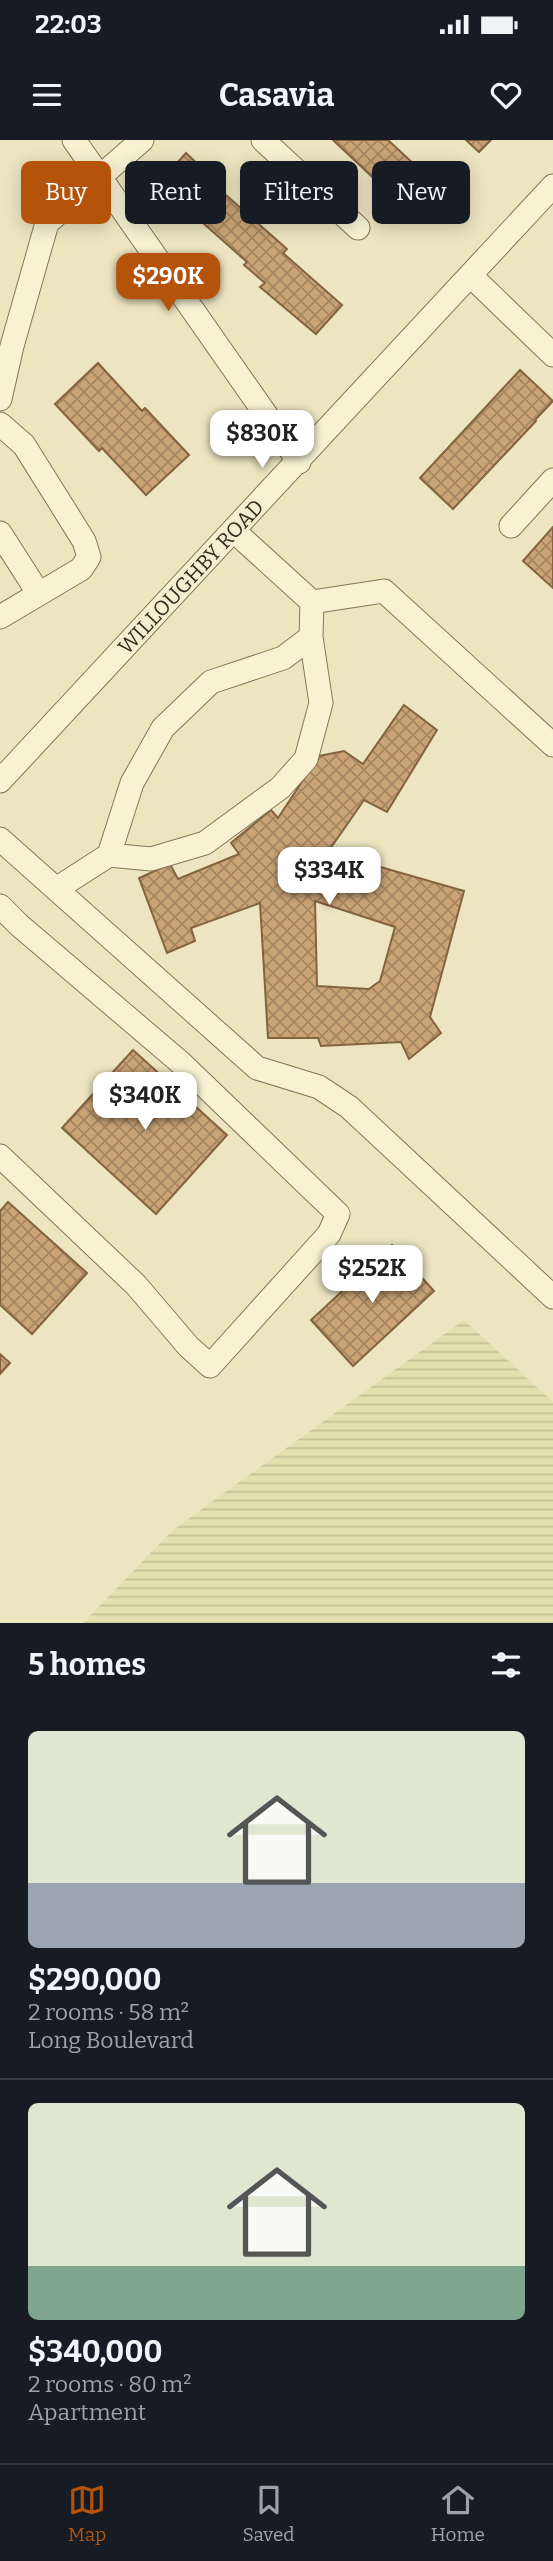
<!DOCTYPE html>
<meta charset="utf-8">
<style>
:root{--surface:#171b24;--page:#20242c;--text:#f1f3f6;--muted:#9ea1a6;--line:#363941;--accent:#b45309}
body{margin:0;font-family:Bitter,serif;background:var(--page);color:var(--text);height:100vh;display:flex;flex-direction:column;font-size:26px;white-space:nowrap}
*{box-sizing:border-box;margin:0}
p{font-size:23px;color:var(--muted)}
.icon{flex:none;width:38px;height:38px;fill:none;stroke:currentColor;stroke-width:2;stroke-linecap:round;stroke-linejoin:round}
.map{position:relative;height:1483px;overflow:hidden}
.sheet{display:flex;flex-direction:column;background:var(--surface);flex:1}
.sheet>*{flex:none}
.hud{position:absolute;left:21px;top:21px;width:511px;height:63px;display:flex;gap:14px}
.price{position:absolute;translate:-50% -60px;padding:0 16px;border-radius:14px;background:#fff;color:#222;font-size:23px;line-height:46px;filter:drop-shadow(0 2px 4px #0008)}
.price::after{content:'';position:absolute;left:50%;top:42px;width:21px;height:16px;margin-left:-10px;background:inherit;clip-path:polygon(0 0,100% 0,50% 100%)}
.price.on{background:var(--accent);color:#fff}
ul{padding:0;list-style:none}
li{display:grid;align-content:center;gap:14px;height:371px;padding:0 28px}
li+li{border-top:2px solid var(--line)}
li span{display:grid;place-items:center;height:217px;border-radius:10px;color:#555}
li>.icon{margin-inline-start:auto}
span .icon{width:126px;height:126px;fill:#fffc;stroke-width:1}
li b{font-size:30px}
h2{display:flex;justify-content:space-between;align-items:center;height:84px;padding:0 28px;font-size:30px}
.tag{padding:0 24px;border-radius:10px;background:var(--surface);box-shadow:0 4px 18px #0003;font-size:24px;line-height:63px}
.tag.on{background:var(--accent);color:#fff}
.status{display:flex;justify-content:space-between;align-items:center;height:49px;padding:0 35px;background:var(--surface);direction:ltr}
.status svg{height:19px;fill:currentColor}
header{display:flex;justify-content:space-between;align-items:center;height:91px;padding:0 28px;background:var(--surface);font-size:32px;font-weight:700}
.tab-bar{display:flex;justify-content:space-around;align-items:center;height:98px;border-top:2px solid var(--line);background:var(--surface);font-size:19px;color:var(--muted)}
.tab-bar a{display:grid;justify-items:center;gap:4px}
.tab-bar .on{color:var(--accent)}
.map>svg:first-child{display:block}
</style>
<div class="status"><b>22:03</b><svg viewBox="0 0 49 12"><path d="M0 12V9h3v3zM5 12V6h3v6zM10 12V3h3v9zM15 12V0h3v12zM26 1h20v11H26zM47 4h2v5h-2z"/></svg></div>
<header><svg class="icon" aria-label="menu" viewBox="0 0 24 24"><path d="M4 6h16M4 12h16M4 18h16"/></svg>Casavia<svg class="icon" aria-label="heart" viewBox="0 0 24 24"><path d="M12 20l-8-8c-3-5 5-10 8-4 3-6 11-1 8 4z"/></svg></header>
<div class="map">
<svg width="553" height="1483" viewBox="0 0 553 1483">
<defs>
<pattern id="farmland-rules" width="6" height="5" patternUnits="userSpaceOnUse" patternTransform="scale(1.75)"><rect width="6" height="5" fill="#e2e0ae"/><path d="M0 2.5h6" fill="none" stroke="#c2c095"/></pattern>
<pattern id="building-cross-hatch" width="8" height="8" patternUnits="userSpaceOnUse" patternTransform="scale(1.75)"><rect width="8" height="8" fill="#caa477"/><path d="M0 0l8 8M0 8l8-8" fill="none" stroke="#a58661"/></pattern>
</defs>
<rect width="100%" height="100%" fill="#ede5c0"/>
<path fill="url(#farmland-rules)" d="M464,1180l89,82v221h-470l90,-93z"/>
<path fill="url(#building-cross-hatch)" stroke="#84633f" stroke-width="2" fill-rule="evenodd" d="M333,0h55l57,53 -26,28z
M466,0h25l-12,12z
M186,13l18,17 -3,3 86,76 -4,4 59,52 -26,29 -56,-47 5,-4 -21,-18 3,-3 -61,-54 -7,8 -19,-17 8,-9 -8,-8z
M98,223l44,48 3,-3 44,47 -43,40 -44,-47 -3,3 -44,-47z
M520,230l33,31 -18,19 1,1 -83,88 -33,-31z
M553,387v61l-30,-27z
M404,565l33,25 -50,82 -23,-12 -36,52 136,39 -34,126 11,16 -32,26 -8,-17 -80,4 -3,-8h-50l-8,-135 -69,25 4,13 -28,12 -28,-75 31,-14 8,15 61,-25 -8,-11 40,-33 7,8 41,-62 25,-5 19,13zM315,761l80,26 -15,54 -11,8 -52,-3z
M133,910l94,85 -71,79 -94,-86z
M8,1062l79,71 -55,61 -32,-29v-94z
M392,1105l42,46 -81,75 -42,-46z
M0,1214l10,9 -10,11z"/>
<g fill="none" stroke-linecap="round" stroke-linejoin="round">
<g stroke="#857659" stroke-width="25">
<path id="minor" d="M74,0l225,322
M263,0l95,88
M471,136l82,79
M0,259l12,-53 35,-123 95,-83
M0,284l24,21 60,96 5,16 -8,12 -81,48
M511,386l42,-46
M234,391l78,71 72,-11 169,154
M0,393l39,61
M0,641l553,-595
M0,699l257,229 62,19 30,20 204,190
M109,715l23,-72 31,-55 48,-46 72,-24 28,-21
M56,749l53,-34 42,4 54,-16 75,-55 26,-29 15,-56 -10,-66 1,-35
M0,766l19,19 162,138 157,151 -9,20 -119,132 -22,-20 -52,-61 -136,-129"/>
</g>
<use href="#minor" stroke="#f8f2d3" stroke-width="23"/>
</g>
<g text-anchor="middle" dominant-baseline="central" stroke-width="6" stroke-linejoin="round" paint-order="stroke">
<g font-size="21" fill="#352c1d" stroke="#f4eed0">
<text transform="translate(191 437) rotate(-47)">WILLOUGHBY ROAD</text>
</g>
</g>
</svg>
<b class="price on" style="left:168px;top:173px">$290K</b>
<b class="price" style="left:262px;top:330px">$830K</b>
<b class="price" style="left:329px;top:767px">$334K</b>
<b class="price" style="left:145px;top:992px">$340K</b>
<b class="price" style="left:372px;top:1165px">$252K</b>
<div class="hud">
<a class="tag on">Buy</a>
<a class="tag">Rent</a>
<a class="tag">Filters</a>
<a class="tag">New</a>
</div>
</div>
<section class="sheet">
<h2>5 homes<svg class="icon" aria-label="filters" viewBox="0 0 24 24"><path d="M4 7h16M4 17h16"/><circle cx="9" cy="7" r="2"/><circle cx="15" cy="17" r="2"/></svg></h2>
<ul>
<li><span style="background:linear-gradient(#dfe7d0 70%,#9aa5b1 0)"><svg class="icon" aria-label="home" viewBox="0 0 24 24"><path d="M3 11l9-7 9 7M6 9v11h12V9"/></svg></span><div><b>$290,000</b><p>2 rooms · 58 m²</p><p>Long Boulevard</p></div></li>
<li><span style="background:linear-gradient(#dfe7d0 75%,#7fa58c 0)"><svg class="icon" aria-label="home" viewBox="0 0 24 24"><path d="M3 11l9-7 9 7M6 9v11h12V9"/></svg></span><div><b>$340,000</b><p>2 rooms · 80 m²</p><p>Apartment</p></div></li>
</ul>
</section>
<nav class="tab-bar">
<a class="on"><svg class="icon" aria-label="map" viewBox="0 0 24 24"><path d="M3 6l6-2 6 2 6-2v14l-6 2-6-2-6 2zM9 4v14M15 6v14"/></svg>Map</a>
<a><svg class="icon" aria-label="saved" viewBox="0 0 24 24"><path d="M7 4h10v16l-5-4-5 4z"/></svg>Saved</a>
<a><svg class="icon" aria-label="home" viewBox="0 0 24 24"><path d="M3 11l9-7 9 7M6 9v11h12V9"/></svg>Home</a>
</nav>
